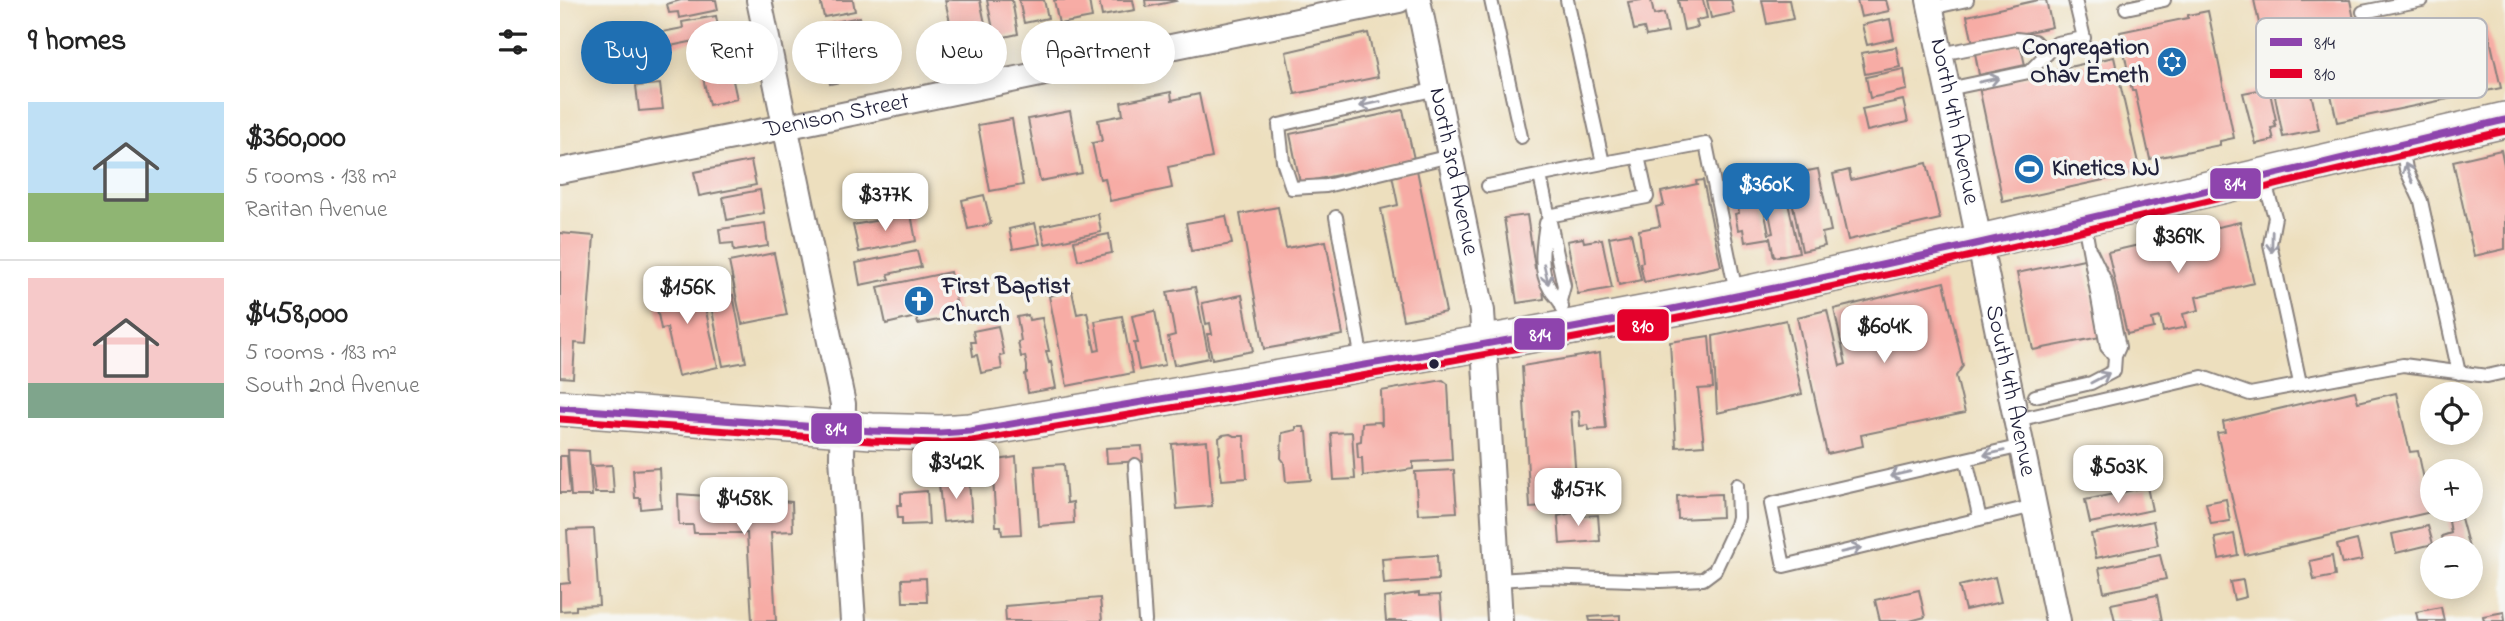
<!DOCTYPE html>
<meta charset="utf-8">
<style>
:root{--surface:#fff;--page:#f2f2f2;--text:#222;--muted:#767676;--line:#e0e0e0;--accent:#1f6fb2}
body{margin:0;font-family:"Indie Flower",sans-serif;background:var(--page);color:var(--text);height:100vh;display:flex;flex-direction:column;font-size:26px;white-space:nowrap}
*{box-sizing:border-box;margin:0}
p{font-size:23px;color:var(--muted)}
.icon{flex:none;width:38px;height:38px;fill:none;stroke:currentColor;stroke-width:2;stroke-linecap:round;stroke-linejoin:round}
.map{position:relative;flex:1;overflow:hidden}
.drawer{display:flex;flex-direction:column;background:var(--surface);width:560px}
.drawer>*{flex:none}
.banner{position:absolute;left:21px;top:21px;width:665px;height:63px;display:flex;gap:14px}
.tools{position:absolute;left:1860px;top:382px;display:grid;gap:14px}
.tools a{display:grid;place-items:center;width:63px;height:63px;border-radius:50%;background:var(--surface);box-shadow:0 4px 18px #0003;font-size:35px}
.price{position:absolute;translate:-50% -60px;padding:0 16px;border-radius:14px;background:#fff;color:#222;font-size:23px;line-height:46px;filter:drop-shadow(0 2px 4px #0008)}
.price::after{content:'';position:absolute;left:50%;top:42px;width:21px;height:16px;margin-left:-10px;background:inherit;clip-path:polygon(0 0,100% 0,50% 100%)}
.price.current{background:var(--accent);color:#fff}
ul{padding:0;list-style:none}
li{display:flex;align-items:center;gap:21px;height:175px;padding:0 28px}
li+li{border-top:2px solid var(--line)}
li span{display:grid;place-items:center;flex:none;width:196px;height:140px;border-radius:0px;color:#555}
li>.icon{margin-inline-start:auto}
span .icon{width:84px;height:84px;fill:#fffc;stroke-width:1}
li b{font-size:30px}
h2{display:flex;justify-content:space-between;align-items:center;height:84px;padding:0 28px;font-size:30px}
.chip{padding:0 24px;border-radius:32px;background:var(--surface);box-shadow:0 4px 18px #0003;font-size:24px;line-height:63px}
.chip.current{background:var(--accent);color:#fff}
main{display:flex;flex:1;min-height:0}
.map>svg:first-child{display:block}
</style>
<main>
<section class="drawer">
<h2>9 homes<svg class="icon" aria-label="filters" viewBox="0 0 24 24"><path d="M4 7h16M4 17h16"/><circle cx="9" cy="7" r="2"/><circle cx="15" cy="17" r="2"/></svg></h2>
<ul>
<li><span style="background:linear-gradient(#bfe0f5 65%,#8fb573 0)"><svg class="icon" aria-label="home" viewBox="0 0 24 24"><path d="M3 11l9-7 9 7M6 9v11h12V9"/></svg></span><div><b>$360,000</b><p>5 rooms · 138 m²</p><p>Raritan Avenue</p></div></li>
<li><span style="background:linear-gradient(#f6c9c9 75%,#7fa58c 0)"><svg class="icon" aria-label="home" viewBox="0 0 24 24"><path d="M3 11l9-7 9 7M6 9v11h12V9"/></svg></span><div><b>$458,000</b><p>5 rooms · 183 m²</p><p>South 2nd Avenue</p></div></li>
</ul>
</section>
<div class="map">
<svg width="1945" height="621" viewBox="0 0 1945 621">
<rect width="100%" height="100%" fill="#f6f6f2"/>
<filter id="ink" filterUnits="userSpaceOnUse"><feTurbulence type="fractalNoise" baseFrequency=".0143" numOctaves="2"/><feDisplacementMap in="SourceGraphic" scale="14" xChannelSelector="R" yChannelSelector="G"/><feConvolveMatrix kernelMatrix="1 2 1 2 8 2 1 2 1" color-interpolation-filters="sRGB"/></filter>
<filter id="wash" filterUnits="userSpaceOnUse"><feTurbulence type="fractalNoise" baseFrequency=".00686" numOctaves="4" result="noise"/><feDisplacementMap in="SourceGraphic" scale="28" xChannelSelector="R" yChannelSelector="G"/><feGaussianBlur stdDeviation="1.57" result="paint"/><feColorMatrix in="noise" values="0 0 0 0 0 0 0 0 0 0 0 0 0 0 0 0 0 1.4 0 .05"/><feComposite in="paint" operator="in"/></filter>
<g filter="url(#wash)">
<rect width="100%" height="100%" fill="#eddfbe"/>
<g id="blocks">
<path fill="#f7aca5" d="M121,0h35l2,10 -39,8 -1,-6 -9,1 -2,-9z
M260,0h33l2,11 -31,6z
M385,0h35l9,42 -33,7z
M427,0h25l6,34 -23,5z
M459,0h25l4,18 -24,5z
M494,0h35l3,18 -33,6z
M539,0h34l2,10 -33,6z
M585,0h30l1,1 -30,6z
M1081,0h10l3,15 10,-2 4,19 -22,4 -2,-8 -10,2 -6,-28z
M1118,0h25l4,18 -11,2 2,7 -14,3z
M1147,0h24l3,13 -23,5z
M1202,0h27l4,19 -26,5z
M1297,0h29l3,11 -28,6z
M1478,0h8l6,27 -79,17 -6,-28z
M1694,0h96l12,57 21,-4 -1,-4 105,-23 14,62 -164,34 -15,-69 -54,12z
M1648,11l26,127 -14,3v4l-70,14 -15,-68h-3l-12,-59 68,-14v-3z
M156,16l4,20 -60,12 -3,-15 26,-5 -1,-6z
M300,17l5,24 -41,8 -5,-24z
M1330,19l4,20 -27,6 -5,-20z
M82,32l4,18 -18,3 -3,-18z
M808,33l10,44 -83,17 -9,-42z
M164,38l4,24 -29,6 -5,-24z
M1460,43l5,22 -46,10 -4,-22z
M1336,47l4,20 -35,7 -4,-21z
M314,48l6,26 -50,10 -6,-26z
M1554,57l26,115 -137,30 -24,-115z
M170,67l7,32 -28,6 -7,-32z
M1344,69l3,21 -37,8 -4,-21z
M1748,79l11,51 -36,7 -10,-51z
M100,84l3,25 -24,2 -3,-25z
M1709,88l7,32 -2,1 2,6 -5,1 3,12 -18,4 -13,-51z
M611,92l1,8 27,-6 13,64 -44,9 4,21 -62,13 -5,-23 -5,1 -8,-36 10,-2 -4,-21 25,-5 -2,-13z
M1343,100l5,22 -41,9 -5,-22z
M843,110l11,49 -114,24 -10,-49z
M510,111l12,62 -42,8 -12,-62z
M452,119l11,66 -33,6 -12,-66z
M1941,150l4,19v80l-31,7 -21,-95z
M191,161l5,24 -57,11 -5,-24z
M1367,163l13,56 -92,21 -15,-66 16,-4 2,10z
M1258,169l13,62 -9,2 3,13 -23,5 -15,-76z
M857,170l29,142 -43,8 -22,-111 17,-4 -6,-30z
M1143,180l18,86 -77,16 -4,-19 3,-1 -4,-32 21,-4 -4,-19 8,-2 -3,-13 36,-8 -1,-3z
M200,190l4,23 -37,7 -4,-23z
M1200,190l9,44 4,-1 -5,-25 20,-5 11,49 -25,5 -4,-19 -25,4 -2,-13 -5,1 -3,-16 4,-1 -3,-19z
M424,195l7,29 -23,5 -6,-29z
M718,207l8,41 40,-7 17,94 -79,14 -24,-135z
M351,214l5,27 -57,11 -6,-27z
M538,214l3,18 -56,12 -4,-18z
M967,215l8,53 32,-5 4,21 -28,5 1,10 -27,4 -13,-85z
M666,216l6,28 -41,7 -5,-28z
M1680,222l14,61 -58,14 3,13 -16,4 3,13 -23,5 -3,-15 -8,2 2,9 -27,6 -19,-82z
M205,223l3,23 -34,5 -1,-8 -12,1 -2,-15z
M475,223l5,21 -27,5 -4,-20z
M0,233l34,3 -8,108 -11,-1 -2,35 -13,-1z
M1071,233l10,47 -22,5 -10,-48z
M549,234l3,19 -34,7 -4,-19z
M1023,238l1,4 18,-3 10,49 -34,6 -11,-53z
M357,251l4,16 -33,7 2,5 -30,6 -4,-22z
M214,253l13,62 -45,9 -13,-62z
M1524,259l16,78 -67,13 -16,-77z
M390,272l9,44 -41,8 -2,-7 -30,7 -8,-37z
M139,279l19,88 -40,9 -11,-48 -6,1 -8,-40z
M1384,282l19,84 -7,10 9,37 -104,22 2,11 -36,8 -30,-137 30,-7 13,56 6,-2 -12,-55z
M635,287l14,71 -35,7 -6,-28 7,-2 -8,-43z
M512,291l5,23 10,-2 8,39 5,-1 -5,-29 27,-5 11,57 -66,13 -18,-90z
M173,295l13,67 -23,4 -13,-66z
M682,295l11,56 -41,8 -5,-25h5l-2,-11 -4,1 -4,-21z
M595,311l10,54 -26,5 -5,-27h4l-6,-27z
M468,315l1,5 13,-2 7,33h-3l3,12 2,-1 5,26 -28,5 -3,-19 2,-1v-7l-2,-10 -4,1 -3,-15 3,-1 -4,-24z
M1226,320l16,74 -85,19 -4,-77z
M438,326l6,29 -4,1 2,13 -21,4 -4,-18 -4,1 -2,-14h4l-2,-11z
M1149,336l4,52 -15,1 6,56 -28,2 -6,-105z
M1040,353l6,76 -17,1 -1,-5 -8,1 -1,-15 -8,1 7,93 -48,3 -8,-142z
M883,380l5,4 4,76 -39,2v7l-50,7 -1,-18h-4l-1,-16 4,-1 1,-18 18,-1 2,5 -1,-36z
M1795,391l3,11 38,-9 14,59 8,-1 13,61 -186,43 -28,-122 8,-1 -2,-10z
M736,427h8l1,5h2l4,48 -25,2 -2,-20 -3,-4 1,-25 14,-3z
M792,432l3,47 -21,1 -3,-47z
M670,434l4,2h10l3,42 -25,2 -4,-24 2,-3 -1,-15 4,-3z
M647,441l5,65 -35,3 -5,-65z
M582,446l1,15 -36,2 -1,-15z
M8,450l21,1 3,45h-21z
M0,456h7l3,37h-10z
M456,457l5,77 -19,1 -1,-9h-5l-4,-65z
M504,464l3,39 6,-1 1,21 -35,3 -4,-60z
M52,465l2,28h-19l-3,-27z
M99,468l2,39 -20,2 -1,-11h-5l-2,-28z
M894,470l3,42 -39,2 -3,-42z
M409,481l3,38 -29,3 -4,-38z
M1587,487l5,23 -62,13 -5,-23z
M367,491l2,33 -27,1v-7h-4l-1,-13h4v-12z
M118,494l114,8 1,29 -22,1 5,89h-24l-5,-88h-53l-1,-8h-14z
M1161,494l1,23 -44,2 -1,-23z
M1666,499l4,22 -19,3 -5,-21z
M1019,511v5l19,-1 2,26 -40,3 -2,-28z
M1901,518l8,30h-36v-3l10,-3 -1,-6 9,-3 -2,-12z
M1593,521l5,24 -62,13 -5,-24z
M1868,526l5,18 -37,9 -4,-19z
M34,529l5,76 -23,1v4l-16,1v-27l10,-1 -3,-53z
M1674,534l4,21 -19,4 -4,-21z
M1797,540l5,20 -20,4 -5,-19z
M877,555l1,25 -54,4 -2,-25z
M1600,555l6,24 -62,13 -5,-24z
M1772,556l3,20 -21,4 -4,-19z
M1435,577l6,25 -36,8 -6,-24z
M366,578l1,24h-24l-1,-23z
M1683,580l3,17 -12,3 -4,-18z
M1359,590l6,27 -15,4h-30l-5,-21z
M859,593v3l21,-1 2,26h-56l-2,-23z
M1597,595l5,26h-47l-4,-17z
M540,598l2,23h-96l-1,-15z
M1881,607l3,14h-26l-2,-9z
M1944,612l1,9h-21l-1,-5z
M1060,615v6h-30l-1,-4z"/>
</g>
</g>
<g filter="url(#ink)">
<use href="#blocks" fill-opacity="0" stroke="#88807c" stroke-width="2"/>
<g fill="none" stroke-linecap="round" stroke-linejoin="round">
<g stroke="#88807c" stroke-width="16">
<path id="service" d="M931,0l30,137
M1371,8l36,-8
M1566,8l38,-8
M1803,12l59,-12
M1381,54l75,-15 18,2 13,13
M877,89l-158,36 4,36 9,27 34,-2 124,-30
M1388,89l81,-17 28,-29 27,-5 -9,-38
M1842,147l4,22 15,32 38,172
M1043,163l103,-19 30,148
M980,176l24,110 -4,15
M1703,177l12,40 -5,27 30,139
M928,186l115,-23 -36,-163
M988,216l99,-19 -9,-41
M776,217l26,143
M1524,222l23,125 8,9
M986,223c-3,21 -8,47 4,66 4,7 10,10 12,18
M1475,396l56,-13 23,-12 1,-15 4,-9 -14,-66 -14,-29
M1457,420l185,-43 48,17 153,-29 84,11 18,-4
M1462,446l-251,58 13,62 250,-60
M1406,459l14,60
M575,465l10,156
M938,580l46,-3 116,4 43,-2 12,-9 21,-45 2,-8 -1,-32"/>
</g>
<g stroke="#88807c" stroke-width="28">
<g id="minor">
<path d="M199,0l84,404 -1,53 11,164"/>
<path id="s1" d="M858,0l64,311 18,310"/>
<path id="s2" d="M1369,0l129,621"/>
<path id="s3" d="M0,171l224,-44 615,-127"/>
</g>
</g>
<g stroke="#88807c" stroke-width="38">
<path id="secondary" d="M0,408l312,23 68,2 30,-2 544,-93 208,-39 258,-57 525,-122"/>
</g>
<use href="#service" stroke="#fff" stroke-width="12"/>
<use href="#minor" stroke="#fff" stroke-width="24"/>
<use href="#secondary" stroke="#fff" stroke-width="35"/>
<g stroke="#f6f6f2" stroke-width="12">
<path id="bus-1" d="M0,408l312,23 68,2 30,-2c251,-43 503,-81 752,-132 262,-54 522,-118 783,-179"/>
</g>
<g stroke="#f6f6f2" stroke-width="12">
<path id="bus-2" d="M0,419l311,22 69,2 32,-2c250,-42 502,-81 751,-132 262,-52 522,-118 782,-178"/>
</g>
<use href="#bus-1" stroke="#8e44ad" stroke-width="7"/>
<use href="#bus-2" stroke="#e4002b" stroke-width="7"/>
</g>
<defs><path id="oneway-shaft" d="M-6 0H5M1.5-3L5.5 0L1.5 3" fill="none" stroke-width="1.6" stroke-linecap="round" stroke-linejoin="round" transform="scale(1.75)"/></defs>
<g stroke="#9c9ca7">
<use href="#oneway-shaft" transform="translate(1429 80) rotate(-12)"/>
<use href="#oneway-shaft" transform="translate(810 104) rotate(167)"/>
<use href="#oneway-shaft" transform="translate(1849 173) rotate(-112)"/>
<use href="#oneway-shaft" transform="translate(1712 242) rotate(91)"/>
<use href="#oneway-shaft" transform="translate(986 274) rotate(77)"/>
<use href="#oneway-shaft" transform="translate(1540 378) rotate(-28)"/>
<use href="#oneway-shaft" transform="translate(1434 453) rotate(167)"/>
<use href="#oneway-shaft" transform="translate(1340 474) rotate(167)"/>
<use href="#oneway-shaft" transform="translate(1291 550) rotate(-13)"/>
</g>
</g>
<defs>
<g id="synagogue-disc" transform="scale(1.575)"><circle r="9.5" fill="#1f6fb2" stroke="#f6f6f2"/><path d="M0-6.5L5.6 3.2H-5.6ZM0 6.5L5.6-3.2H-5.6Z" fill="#fff"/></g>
<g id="stadium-disc" transform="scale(1.575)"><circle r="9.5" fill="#1f6fb2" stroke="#f6f6f2"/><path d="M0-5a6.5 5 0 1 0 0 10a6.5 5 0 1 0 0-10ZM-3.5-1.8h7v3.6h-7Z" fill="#fff"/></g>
<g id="church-disc" transform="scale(1.575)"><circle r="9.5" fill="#1f6fb2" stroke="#f6f6f2"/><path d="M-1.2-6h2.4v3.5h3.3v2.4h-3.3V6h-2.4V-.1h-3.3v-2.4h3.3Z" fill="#fff"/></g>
</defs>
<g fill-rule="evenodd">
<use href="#synagogue-disc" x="1612" y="62"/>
<use href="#stadium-disc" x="1469" y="169"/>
<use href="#church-disc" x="359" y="301"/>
</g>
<circle fill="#22223b" stroke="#f6f6f2" stroke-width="2.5" cx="874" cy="364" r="6"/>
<g text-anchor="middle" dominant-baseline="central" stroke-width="7" stroke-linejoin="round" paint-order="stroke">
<g font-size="24" font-weight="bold" fill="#22223b" stroke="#f6f6f2" text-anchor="start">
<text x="1589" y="48" text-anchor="end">Congregation<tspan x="1589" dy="28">Ohav Emeth</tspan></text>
<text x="1492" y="169">Kinetics NJ</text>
<text x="382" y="287">First Baptist<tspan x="382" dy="28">Church</tspan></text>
</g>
<g font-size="24" fill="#22223b" stroke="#f6f6f2">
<text stroke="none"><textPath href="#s3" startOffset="282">Denison Street</textPath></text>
<text stroke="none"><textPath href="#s2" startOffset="124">North 4th Avenue</textPath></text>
<text stroke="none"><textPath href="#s1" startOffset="175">North 3rd Avenue</textPath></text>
<text stroke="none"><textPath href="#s2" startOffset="399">South 4th Avenue</textPath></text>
</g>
</g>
<rect x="1696" y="18" width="231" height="80" rx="10" fill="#f6f6f2" stroke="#b6b6bb" stroke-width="2"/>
<rect x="1710" y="38" width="32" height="8" fill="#8e44ad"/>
<rect x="1710" y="69" width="32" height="9" fill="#e4002b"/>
<g font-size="19" fill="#22223b">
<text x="1754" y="49">814</text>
<text x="1754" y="80">810</text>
</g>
<g stroke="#f6f6f2" stroke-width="2.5">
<rect x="1649" y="167" width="53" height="33" rx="7" fill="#8e44ad"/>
<rect x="1056" y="308" width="54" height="34" rx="7" fill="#e4002b"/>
<rect x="953" y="317" width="53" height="34" rx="7" fill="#8e44ad"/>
<rect x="250" y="412" width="53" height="33" rx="7" fill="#8e44ad"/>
</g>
<g font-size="19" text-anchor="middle" font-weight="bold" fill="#fff">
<text x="1675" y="190">814</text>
<text x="1083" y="332">810</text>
<text x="980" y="341">814</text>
<text x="276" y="435">814</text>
</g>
</svg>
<div class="tools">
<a><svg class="icon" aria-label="locate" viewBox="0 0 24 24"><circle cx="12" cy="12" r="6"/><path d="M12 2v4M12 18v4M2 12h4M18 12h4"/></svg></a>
<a>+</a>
<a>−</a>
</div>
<b class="price current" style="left:1206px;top:223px">$360K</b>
<b class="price" style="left:325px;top:233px">$377K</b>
<b class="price" style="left:1618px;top:275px">$369K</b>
<b class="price" style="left:127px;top:326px">$156K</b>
<b class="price" style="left:1324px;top:365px">$604K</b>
<b class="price" style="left:396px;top:501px">$342K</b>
<b class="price" style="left:1558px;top:505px">$503K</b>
<b class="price" style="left:1018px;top:528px">$157K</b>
<b class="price" style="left:184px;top:537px">$458K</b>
<div class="banner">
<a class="chip current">Buy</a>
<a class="chip">Rent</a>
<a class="chip">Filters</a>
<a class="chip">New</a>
<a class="chip">Apartment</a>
</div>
</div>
</main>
